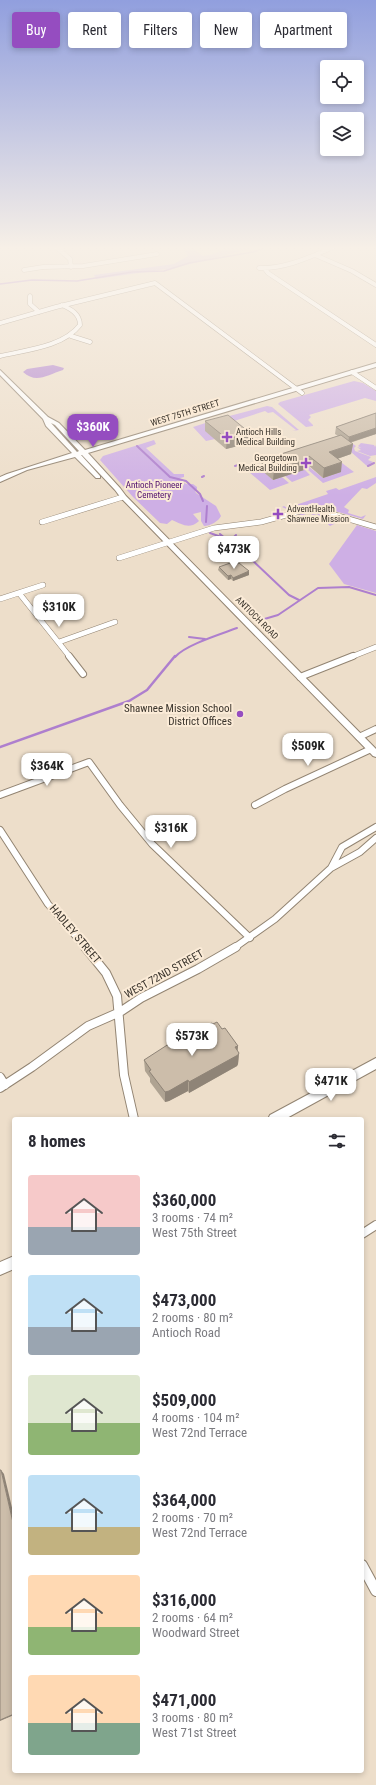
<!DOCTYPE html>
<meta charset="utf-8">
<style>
:root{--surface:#fff;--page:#f7f7f7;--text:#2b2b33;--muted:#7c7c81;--accent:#954dc0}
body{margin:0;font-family:"Roboto Condensed",sans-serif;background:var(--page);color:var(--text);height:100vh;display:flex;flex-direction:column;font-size:15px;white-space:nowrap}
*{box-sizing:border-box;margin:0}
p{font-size:13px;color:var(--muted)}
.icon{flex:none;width:22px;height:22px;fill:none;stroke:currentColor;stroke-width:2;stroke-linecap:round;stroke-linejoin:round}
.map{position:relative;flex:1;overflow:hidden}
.panel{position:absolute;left:12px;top:1117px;width:352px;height:656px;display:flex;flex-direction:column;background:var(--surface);border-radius:4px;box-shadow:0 2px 6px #0003}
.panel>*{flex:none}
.hud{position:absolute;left:12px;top:12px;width:352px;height:36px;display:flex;gap:8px}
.fabs{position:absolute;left:320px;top:60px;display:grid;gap:8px}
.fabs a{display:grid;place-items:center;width:44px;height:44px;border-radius:4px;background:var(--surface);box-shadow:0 2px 6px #0003;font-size:20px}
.price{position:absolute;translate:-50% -34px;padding:0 9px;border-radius:8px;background:#fff;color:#222;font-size:13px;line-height:26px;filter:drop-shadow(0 1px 2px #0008)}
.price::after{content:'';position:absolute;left:50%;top:24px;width:12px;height:9px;margin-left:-6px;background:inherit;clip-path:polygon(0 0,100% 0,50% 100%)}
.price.active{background:var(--accent);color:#fff}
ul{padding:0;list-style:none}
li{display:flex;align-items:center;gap:12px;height:100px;padding:0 16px}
li span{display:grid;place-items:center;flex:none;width:112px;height:80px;border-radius:4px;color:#555}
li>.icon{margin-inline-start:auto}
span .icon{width:48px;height:48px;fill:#fffc;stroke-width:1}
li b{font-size:17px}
h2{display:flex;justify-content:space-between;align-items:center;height:48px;padding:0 16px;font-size:17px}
.chip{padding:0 14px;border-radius:4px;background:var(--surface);box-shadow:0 2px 6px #0003;font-size:14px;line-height:36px}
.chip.active{background:var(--accent);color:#fff}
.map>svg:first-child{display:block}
</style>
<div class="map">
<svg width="376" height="1785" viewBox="0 0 376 1785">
<rect width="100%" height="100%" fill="#eddeca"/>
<path fill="#ceafe5" d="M179,246h10l14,10 10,-2 20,-8h28l-87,22 -78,11 -2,-4 80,-11 14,-8 -5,-8z
M354,381l9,2 13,8v10l-11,-3 -56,17 2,2 -3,3 5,5v1l-7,1 -28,-23 2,-2z
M267,406l5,1 27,23 -7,1 4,-1 -23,-18 -5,1 -3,-2 -31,10 -19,18 -9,2 -13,-14 25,-8z
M154,440l2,4 -10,4 28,26h10v3l-4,1c4,6 6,7 13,6l4,3v2l-2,2 1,2 20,13 5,10c-2,5 -11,10 -17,10l-3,-5v-9l-8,2 6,7c-10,9 -17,3 -27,-1l-5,4 -7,-1 -27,-26 -33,-37 3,-4z
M350,442l6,4 -2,2 1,3 16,6 -3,3 5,2 -6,4 -25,-22z
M361,443l13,2 1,2 1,-2v10l-6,1 -13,-5 4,-1 -4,-3 4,1 -3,-2z
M296,456l-34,14 11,10 9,-3 7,6 -19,7 -21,-18z
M342,463l12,9 -31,11 -16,-14 1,-3 15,12 17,-6z
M304,469l6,6 -18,7 -7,-6z
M376,477v6l-9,6 -5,-1 -18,19 5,3 -1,3 13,4 5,-2 -3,4 -46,-13h-13l-15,4 -7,-3 2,-1 3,2 41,-14 -2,-3 10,-3 3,2z
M305,512l14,1 23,7 -12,6 -13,-12 -4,1 -4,-2 -12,4 1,3 -4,-3z
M357,525l19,6v62l-32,-9 -15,-20z"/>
<path fill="#ae7fce" d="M53,365l11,3 -1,2c-16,5 -27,14 -40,2l4,-3z"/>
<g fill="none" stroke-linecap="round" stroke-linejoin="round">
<path stroke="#ae7fce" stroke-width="1.5" d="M0,284l32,-4 45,1 55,-9 32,-1 25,-8 64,-11 16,-6"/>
<path stroke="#ae7fce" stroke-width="2" d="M137,446l33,31 16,4 14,13 3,7
M235,466l3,-1
M368,466l6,-3
M202,477l2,-1
M206,522l1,-16
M210,533l14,5
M220,534l6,5 5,1 58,55 10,5
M231,540l5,-5
M261,620l17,-5 40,-27 31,-1 27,8
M189,637l16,2
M175,657c10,-12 46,-23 62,-29"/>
<path stroke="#ae7fce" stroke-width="2.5" d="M0,747l129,-46 18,-11 28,-34"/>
<g stroke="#928472" stroke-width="5">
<path id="street-far4" d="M55,246l15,13 1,8
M315,255l37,16 24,14
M259,268c27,1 53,-12 77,-22
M265,269l3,4 108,72
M24,270l19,-3 40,-1 74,-12
M30,296v8l9,8
M0,323l56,-16 99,-24 147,110
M71,336l19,6
M0,356c26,-6 63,-9 80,-31 0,-11 -9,-16 -18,-20
M352,372l24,16"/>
</g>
<g stroke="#928472" stroke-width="6">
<path id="street-far3" d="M42,522l81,-25
M119,558l95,-30 47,-6 43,-12h14l58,17
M19,593l51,64
M0,599l43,-14
M59,642l56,-20
M351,657l25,-10"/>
</g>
<g stroke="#928472" stroke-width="8">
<path id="street-far2" d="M69,656l14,18
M300,677l53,-21
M359,737l17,-8
M0,795l89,-33 31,43 32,39 98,94
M255,805l30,-16 86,-40
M0,830l48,74 38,44
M331,868l11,-21 34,-20
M234,948l41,-29 56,-51 29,-16 16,-14"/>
</g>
<g stroke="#928472" stroke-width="10">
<path id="street-far1" d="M85,947l21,26 11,23 7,79 10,44
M0,1077l5,8
M0,1088l32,-21 56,-41 32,-14 21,-14 57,-29 38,-22
M362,1234l14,-9"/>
</g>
<g stroke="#928472" stroke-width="12">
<path id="street" d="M362,1565l14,26"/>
</g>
<g stroke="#928472" stroke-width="2">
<path id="secondary" d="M376,363v4l-288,86 32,35 6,8 250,253v8l-3,-1 -252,-258 -6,-8 -33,-35h-1l19,21v2h-4l-21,-21 -48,13 -27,12v-5l7,-3 65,-21 -26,-27 -3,-7 -43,-44v-5l48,47 11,6 26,27zM51,423l4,2 24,26 -2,1z
M376,1058v11l-91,50h-17l2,-4z
M14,1256v13l-14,6v-13z"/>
</g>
<use href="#street-far4" stroke="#fff" stroke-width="4"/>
<use href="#street-far3" stroke="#fff" stroke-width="5"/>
<use href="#street-far2" stroke="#fff" stroke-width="6"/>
<use href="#street-far1" stroke="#fff" stroke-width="8"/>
<use href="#street" stroke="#fff" stroke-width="10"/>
<use href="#secondary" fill="#fff" fill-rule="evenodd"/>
</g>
<path fill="#afa392" d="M376,413v21l-26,9 3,1 -2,10 -14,5 4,13 -18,6 -15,-13 -4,5 -31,10 -12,-10 1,-10 76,-24 -3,-2 1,-7z
M205,421l45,12v10l-24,6 -21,-18z
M219,567l30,8 -16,6 -2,-2 -3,1 -10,-10z
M213,1024l9,5 16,17 -1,5 2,2 -1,11 -1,2 -48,27 -1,-2 -19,10 -4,1 -15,-20v-4l-5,-7 -1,-11 32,-18z"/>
<path fill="#8f8477" d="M376,428v6l-28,9 1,-6z
M250,433v10l-24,6 1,-10z
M353,444l-2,10 -23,8 1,-10z
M309,456l-1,9 -4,5 -31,10 1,-10z
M342,462l-1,10 -18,6 1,-10z
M249,571v4l-16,6v-3z
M231,575v4l-3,1v-4z
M238,1046l-1,10 2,-3 -1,11 -1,2 -48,27v-11z
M188,1080v11l-19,10 -4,1v-10z
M1,1470l3,4 10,42v11z
M14,1714v1l-14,6v-1z"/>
<path fill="#ccbdaa" stroke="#8f8477" d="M376,413v15l-27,9 -13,-10z
M228,415l22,18 -23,6 -22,-18z
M341,435l12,9 -24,8 13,10 -18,6 -15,-12 -4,4 -31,10 -12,-10z
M233,562l3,2 3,-1 10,8 -16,7 -2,-3 -3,1 -9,-9z
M217,1022l5,7 3,-1 13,18 -3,1 4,6 -1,2 -49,27 -1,-2 -19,11 -4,1 -16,-21 2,-1 -7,-10 31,-20 1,2 36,-19 1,1z
M0,1470h1l13,57v187l-14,6z"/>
<linearGradient id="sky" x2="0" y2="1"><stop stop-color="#919fde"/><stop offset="0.5" stop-color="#f7f0e7"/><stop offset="1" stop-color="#f7f0e7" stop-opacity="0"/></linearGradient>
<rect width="376" height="496" fill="url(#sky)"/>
<g fill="#954dc0" stroke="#fbebd7" stroke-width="1.5">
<path d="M225 431h4v4h4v4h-4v4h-4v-4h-4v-4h4z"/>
<path d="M304 457h4v4h4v4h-4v4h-4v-4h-4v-4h4z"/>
<path d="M276 508h4v4h4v4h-4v4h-4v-4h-4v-4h4z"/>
<circle cx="240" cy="714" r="4"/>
</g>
<g text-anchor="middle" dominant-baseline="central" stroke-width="4" stroke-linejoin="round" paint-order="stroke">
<g font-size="9" fill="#39332b" stroke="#fbebd7">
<text transform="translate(185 413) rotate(-17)">WEST 75TH STREET</text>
<text transform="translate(257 618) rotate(45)">ANTIOCH ROAD</text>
</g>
<g font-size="9" fill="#39332b" stroke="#fbebd7" text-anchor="start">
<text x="236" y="432">Antioch Hills<tspan x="236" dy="10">Medical Building</tspan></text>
<text x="297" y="458" text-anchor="end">Georgetown<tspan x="297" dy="10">Medical Building</tspan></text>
<text x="287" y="509">AdventHealth<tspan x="287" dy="10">Shawnee Mission</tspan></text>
</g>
<g font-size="9" fill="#4d0c6d" stroke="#fbebd7">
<text x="154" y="485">Antioch Pioneer<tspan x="154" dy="10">Cemetery</tspan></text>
</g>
<g font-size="11" fill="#39332b" stroke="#fbebd7" text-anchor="end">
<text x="232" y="708">Shawnee Mission School<tspan x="232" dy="13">District Offices</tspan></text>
</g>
<g font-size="11" fill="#39332b" stroke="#fbebd7">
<text transform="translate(75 934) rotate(50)">HADLEY STREET</text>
<text transform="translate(164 974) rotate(-29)">WEST 72ND STREET</text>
</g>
</g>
</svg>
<div class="fabs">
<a><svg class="icon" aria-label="locate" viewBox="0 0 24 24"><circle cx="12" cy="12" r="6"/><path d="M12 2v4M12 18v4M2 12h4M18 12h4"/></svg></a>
<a><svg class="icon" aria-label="layers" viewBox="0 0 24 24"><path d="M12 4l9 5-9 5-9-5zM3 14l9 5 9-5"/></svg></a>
</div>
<b class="price active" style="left:93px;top:448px">$360K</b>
<b class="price" style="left:234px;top:570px">$473K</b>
<b class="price" style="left:59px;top:628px">$310K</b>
<b class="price" style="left:308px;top:767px">$509K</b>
<b class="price" style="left:47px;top:787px">$364K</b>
<b class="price" style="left:171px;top:849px">$316K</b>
<b class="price" style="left:192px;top:1057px">$573K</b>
<b class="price" style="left:331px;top:1102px">$471K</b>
<div class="hud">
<a class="chip active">Buy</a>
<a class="chip">Rent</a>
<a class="chip">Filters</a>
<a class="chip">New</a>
<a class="chip">Apartment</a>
</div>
<section class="panel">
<h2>8 homes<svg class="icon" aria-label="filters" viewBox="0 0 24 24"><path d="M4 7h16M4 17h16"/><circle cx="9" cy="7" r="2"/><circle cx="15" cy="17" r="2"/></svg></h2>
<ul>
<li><span style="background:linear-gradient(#f6c9c9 65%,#9aa5b1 0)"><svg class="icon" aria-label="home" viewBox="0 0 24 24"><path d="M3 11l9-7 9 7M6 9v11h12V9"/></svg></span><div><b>$360,000</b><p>3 rooms · 74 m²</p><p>West 75th Street</p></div></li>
<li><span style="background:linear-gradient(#bfe0f5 65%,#9aa5b1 0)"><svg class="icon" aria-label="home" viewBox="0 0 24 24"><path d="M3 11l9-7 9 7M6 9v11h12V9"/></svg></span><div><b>$473,000</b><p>2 rooms · 80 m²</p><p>Antioch Road</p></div></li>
<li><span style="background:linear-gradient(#dfe7d0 60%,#8fb573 0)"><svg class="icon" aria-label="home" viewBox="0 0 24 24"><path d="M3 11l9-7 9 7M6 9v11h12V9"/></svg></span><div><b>$509,000</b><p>4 rooms · 104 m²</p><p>West 72nd Terrace</p></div></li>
<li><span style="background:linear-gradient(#bfe0f5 65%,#c2b280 0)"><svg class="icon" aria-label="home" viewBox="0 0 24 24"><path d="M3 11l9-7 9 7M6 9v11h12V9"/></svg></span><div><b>$364,000</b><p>2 rooms · 70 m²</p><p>West 72nd Terrace</p></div></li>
<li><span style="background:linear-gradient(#ffd9b3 65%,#8fb573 0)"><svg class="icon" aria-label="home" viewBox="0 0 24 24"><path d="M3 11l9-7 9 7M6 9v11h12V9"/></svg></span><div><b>$316,000</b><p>2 rooms · 64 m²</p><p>Woodward Street</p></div></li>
<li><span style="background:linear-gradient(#ffd9b3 60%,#7fa58c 0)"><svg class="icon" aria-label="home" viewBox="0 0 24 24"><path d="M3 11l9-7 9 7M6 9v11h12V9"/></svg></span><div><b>$471,000</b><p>3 rooms · 80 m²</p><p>West 71st Street</p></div></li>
</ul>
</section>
</div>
